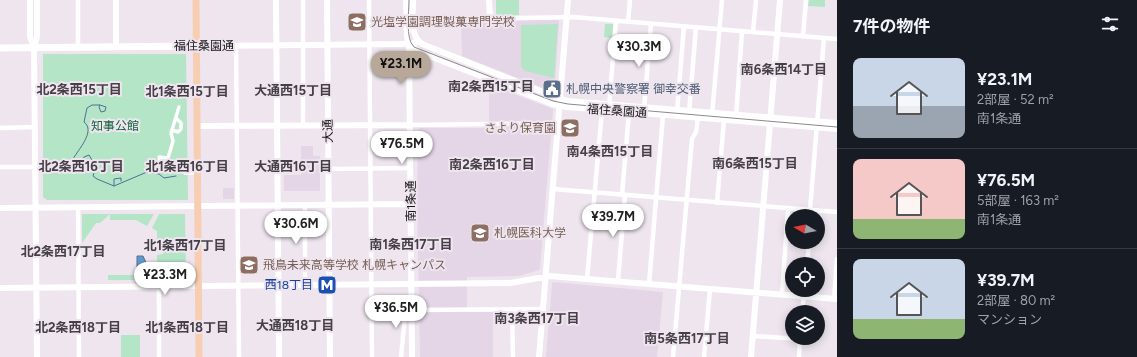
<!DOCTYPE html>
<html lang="ja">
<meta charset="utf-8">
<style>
:root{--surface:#171b24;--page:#20242c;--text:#f1f3f6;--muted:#9ea1a6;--line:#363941;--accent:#b8a899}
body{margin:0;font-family:Figtree,"Noto Sans JP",sans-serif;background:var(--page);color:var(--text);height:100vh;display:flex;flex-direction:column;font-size:15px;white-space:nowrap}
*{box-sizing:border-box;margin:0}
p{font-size:13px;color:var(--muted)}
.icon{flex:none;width:22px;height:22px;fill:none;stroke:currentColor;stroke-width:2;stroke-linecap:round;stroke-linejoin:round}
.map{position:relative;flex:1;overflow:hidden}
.panel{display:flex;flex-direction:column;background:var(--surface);width:300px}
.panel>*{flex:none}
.needle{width:26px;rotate:280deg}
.fabs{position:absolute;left:785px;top:209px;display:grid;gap:8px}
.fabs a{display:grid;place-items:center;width:40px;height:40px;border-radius:50%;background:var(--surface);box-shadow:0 2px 10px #0003;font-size:20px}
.price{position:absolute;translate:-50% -34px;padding:0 9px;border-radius:14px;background:#fff;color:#222;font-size:13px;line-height:26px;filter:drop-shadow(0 1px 2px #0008)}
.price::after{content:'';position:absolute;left:50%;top:24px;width:12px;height:9px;margin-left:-6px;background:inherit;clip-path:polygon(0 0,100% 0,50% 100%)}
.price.selected{background:var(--accent);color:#111}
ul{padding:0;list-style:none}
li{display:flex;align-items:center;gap:12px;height:100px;padding:0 16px}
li+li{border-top:1px solid var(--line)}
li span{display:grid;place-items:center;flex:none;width:112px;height:80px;border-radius:8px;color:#555}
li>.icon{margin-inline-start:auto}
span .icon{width:48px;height:48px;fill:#fffc;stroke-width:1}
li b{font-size:17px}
h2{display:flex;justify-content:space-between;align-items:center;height:48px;padding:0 16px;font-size:17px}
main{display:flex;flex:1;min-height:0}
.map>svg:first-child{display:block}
</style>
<main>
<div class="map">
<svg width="837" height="357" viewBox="0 0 837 357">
<rect width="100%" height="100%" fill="#eee5ef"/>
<path fill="#e4d6e6" d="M559,20l-4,65 -7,5 -86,-34 -1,-35z
M489,84l64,25 -13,159 -1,2 -20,6 -52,1v35h26v45h-73l-3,-159 1,-67 2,-3h69z
M301,146h12v10h7v35h-36v-16h17z
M223,188h11v11h-11z
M553,282l110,10 -6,65h-111l6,-73z"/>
<path fill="#b3e5c6" d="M496,0h23v15l-23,1z
M809,0h16v7l-17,-1z
M558,24l-4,54 -29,-7 -4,-4v-42z
M605,24h8l-1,14 -8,-1z
M43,54h143l2,146h-141l-4,-3z
M82,214h72l-7,12 -11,-6h-26v-5h-1l-9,8h-4l-14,20z
M159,214h26l1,66h-27l-7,-14 5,-3v-8l6,-1v-15h-6v-8l-5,-3z
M147,268l5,12h-44v-5h29v-2z
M121,335h19v22h-19z"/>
<path fill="#6399ca" stroke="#4d7295" d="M137,256h6l5,11 -11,5z"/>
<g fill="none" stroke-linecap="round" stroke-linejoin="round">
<path stroke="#4d7295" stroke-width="1" d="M100,105l6,2 -1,4 -4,1 -2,-5 1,-2h-8l-5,3 -3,14c12,9 -6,28 -11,37l7,3 4,-5 5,-2 7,12 -3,9 4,3 17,7 33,-14 12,2 5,4 12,-2
M114,186v-7l7,-1v3"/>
<path stroke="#fff" stroke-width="3.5" d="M179,107l-8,26 2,8 -5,17v5l17,10h8
M172,130l6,2 3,-3v-6l-5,-5
M168,158l-9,-1 1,5 8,1"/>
<path stroke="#fff" stroke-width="4.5" d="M78,0v47
M303,0v125
M369,0l3,357
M410,20l163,-3 264,22
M628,22l2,-22
M753,32l3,-32
M803,36l3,-36
M236,46l3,311
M609,107l7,-86
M644,110l7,-86
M677,112l7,-86
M689,113l7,-86
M712,116l10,-116
M736,117l6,-86
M411,125l147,-2
M0,128l35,-1
M0,167h35
M329,169l82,-1
M553,189l284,23
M622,195l7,-83
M717,203l7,-83
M78,207l1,150
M810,210l14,-172
M807,264l2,-22
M587,279l15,-169
M618,281l7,-86
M649,284l14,-169
M305,285v-80
M159,287v70
M782,295l6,-86
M805,296v-6
M834,299l3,-40
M512,309l1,48
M412,310l131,-1
M802,312l2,-16
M753,336l47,3
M401,357l4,-40 7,-5
M673,357l19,-218 4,-7 2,-15
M704,357l6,-68
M799,357l1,-19"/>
<path stroke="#fff" stroke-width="6" d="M30,0v37l4,10
M116,0v47
M276,0l3,357
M327,0l3,357
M406,0l1,37 2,7 3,313
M413,0c0,14 -4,35 9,44l131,52 15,5 269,22
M489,0l1,18
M409,44l10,8 133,52 15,3 270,22
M196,46l206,-2 17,-2
M198,126l213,-1
M0,208l411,-4
M0,288l511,-5 38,-7 288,23
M37,357l-3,-310 3,-10v-37
M539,357l29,-357
M751,357l29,-357"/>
<path stroke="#fff" stroke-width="7" d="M0,48l196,-2"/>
<path stroke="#f8ceb2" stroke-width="7" d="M196,0l3,357"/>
<path stroke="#8e878e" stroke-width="1" d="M409,0c0,13 -4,38 5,47l139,54 15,3 269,23"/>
</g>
<defs>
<g id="university-square" transform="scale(1)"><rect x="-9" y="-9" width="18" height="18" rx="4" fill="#8d6e63" stroke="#eee5ef"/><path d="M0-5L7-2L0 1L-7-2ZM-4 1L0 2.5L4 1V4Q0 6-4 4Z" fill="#fff"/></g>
<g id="civic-square" transform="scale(1)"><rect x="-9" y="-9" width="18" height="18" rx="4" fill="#5c6f8a" stroke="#eee5ef"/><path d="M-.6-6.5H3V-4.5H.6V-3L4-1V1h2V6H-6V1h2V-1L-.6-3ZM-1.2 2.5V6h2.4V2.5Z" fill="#fff"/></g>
<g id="school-square" transform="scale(1)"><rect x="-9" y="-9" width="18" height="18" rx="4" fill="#8d6e63" stroke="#eee5ef"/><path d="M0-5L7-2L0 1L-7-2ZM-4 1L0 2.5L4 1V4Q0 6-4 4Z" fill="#fff"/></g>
<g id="metro-square" transform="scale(1)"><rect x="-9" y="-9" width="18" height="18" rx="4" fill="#1a4fb4" stroke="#eee5ef"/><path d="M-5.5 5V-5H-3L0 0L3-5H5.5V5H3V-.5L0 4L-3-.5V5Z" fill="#fff"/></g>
</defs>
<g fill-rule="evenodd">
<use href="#university-square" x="357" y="22"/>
<use href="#civic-square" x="552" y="89"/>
<use href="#school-square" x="570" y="128"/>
<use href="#university-square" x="480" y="233"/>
<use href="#school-square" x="249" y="265"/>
<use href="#metro-square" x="327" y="285"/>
</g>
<g text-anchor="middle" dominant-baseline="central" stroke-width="4" stroke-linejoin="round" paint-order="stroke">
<g font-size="12" fill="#785e54" stroke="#eee5ef" text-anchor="start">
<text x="371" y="22">光塩学園調理製菓専門学校</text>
<text x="556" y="128" text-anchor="end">さより保育園</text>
<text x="494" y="233">札幌医科大学</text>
<text x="263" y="265">飛鳥未来高等学校 札幌キャンパス</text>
</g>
<g font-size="12" fill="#1a171a" stroke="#eee5ef">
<text x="204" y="46">福住桑園通</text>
<text transform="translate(617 111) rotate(4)">福住桑園通</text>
<text transform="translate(328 131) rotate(-91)">大通</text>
<text transform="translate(411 201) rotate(-90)">南1条通</text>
</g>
<g font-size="12" fill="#4e5e75" stroke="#eee5ef" text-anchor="start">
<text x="566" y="89">札幌中央警察署 御幸交番</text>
</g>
<g font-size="12" fill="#126640" stroke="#eee5ef">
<text x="115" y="126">知事公館</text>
</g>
<g font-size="12" fill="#164399" stroke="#eee5ef" text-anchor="end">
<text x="313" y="285">西18丁目</text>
</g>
<g font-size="13" font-weight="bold" fill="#463f47" stroke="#eee5ef">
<text x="784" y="69">南6条西14丁目</text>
<text x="491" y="86">南2条西15丁目</text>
<text x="79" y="89">北2条西15丁目</text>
<text x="293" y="90">大通西15丁目</text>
<text x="187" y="91">北1条西15丁目</text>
<text x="610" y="151">南4条西15丁目</text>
<text x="755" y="163">南6条西15丁目</text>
<text x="492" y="164">南2条西16丁目</text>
<text x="81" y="166">北2条西16丁目</text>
<text x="187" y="166">北1条西16丁目</text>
<text x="293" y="166">大通西16丁目</text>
<text x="411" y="244">南1条西17丁目</text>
<text x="185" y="245">北1条西17丁目</text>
<text x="63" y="251">北2条西17丁目</text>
<text x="537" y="318">南3条西17丁目</text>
<text x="295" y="325">大通西18丁目</text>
<text x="78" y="327">北2条西18丁目</text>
<text x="187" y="327">北1条西18丁目</text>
<text x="687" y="338">南5条西17丁目</text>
</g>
</g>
</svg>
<div class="fabs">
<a><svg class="needle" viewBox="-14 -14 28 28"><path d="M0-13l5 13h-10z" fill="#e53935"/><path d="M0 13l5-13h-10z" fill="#9ea1a6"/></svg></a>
<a><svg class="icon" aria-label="locate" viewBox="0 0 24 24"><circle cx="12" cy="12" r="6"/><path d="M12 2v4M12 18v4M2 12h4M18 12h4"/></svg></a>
<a><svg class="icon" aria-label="layers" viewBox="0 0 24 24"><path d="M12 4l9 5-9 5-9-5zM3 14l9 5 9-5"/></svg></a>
</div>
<b class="price" style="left:639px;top:68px">¥30.3M</b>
<b class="price selected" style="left:401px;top:85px">¥23.1M</b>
<b class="price" style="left:402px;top:165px">¥76.5M</b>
<b class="price" style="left:613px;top:238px">¥39.7M</b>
<b class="price" style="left:296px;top:245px">¥30.6M</b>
<b class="price" style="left:165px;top:296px">¥23.3M</b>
<b class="price" style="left:396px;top:329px">¥36.5M</b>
</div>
<section class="panel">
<h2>7件の物件<svg class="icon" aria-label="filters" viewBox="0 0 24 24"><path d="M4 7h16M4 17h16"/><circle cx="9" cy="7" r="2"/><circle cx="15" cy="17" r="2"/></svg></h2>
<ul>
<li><span style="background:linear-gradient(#c9d6e8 60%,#9aa5b1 0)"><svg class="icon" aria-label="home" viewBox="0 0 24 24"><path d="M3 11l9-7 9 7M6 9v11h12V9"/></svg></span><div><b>¥23.1M</b><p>2部屋 · 52 m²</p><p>南1条通</p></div></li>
<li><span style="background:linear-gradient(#f6c9c9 75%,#8fb573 0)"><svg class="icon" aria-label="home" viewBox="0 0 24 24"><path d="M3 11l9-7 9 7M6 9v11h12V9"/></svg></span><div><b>¥76.5M</b><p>5部屋 · 163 m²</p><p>南1条通</p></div></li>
<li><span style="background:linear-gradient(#c9d6e8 75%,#8fb573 0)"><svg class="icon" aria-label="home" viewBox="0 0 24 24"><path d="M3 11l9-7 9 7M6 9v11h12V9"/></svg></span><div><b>¥39.7M</b><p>2部屋 · 80 m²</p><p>マンション</p></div></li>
</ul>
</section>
</main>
